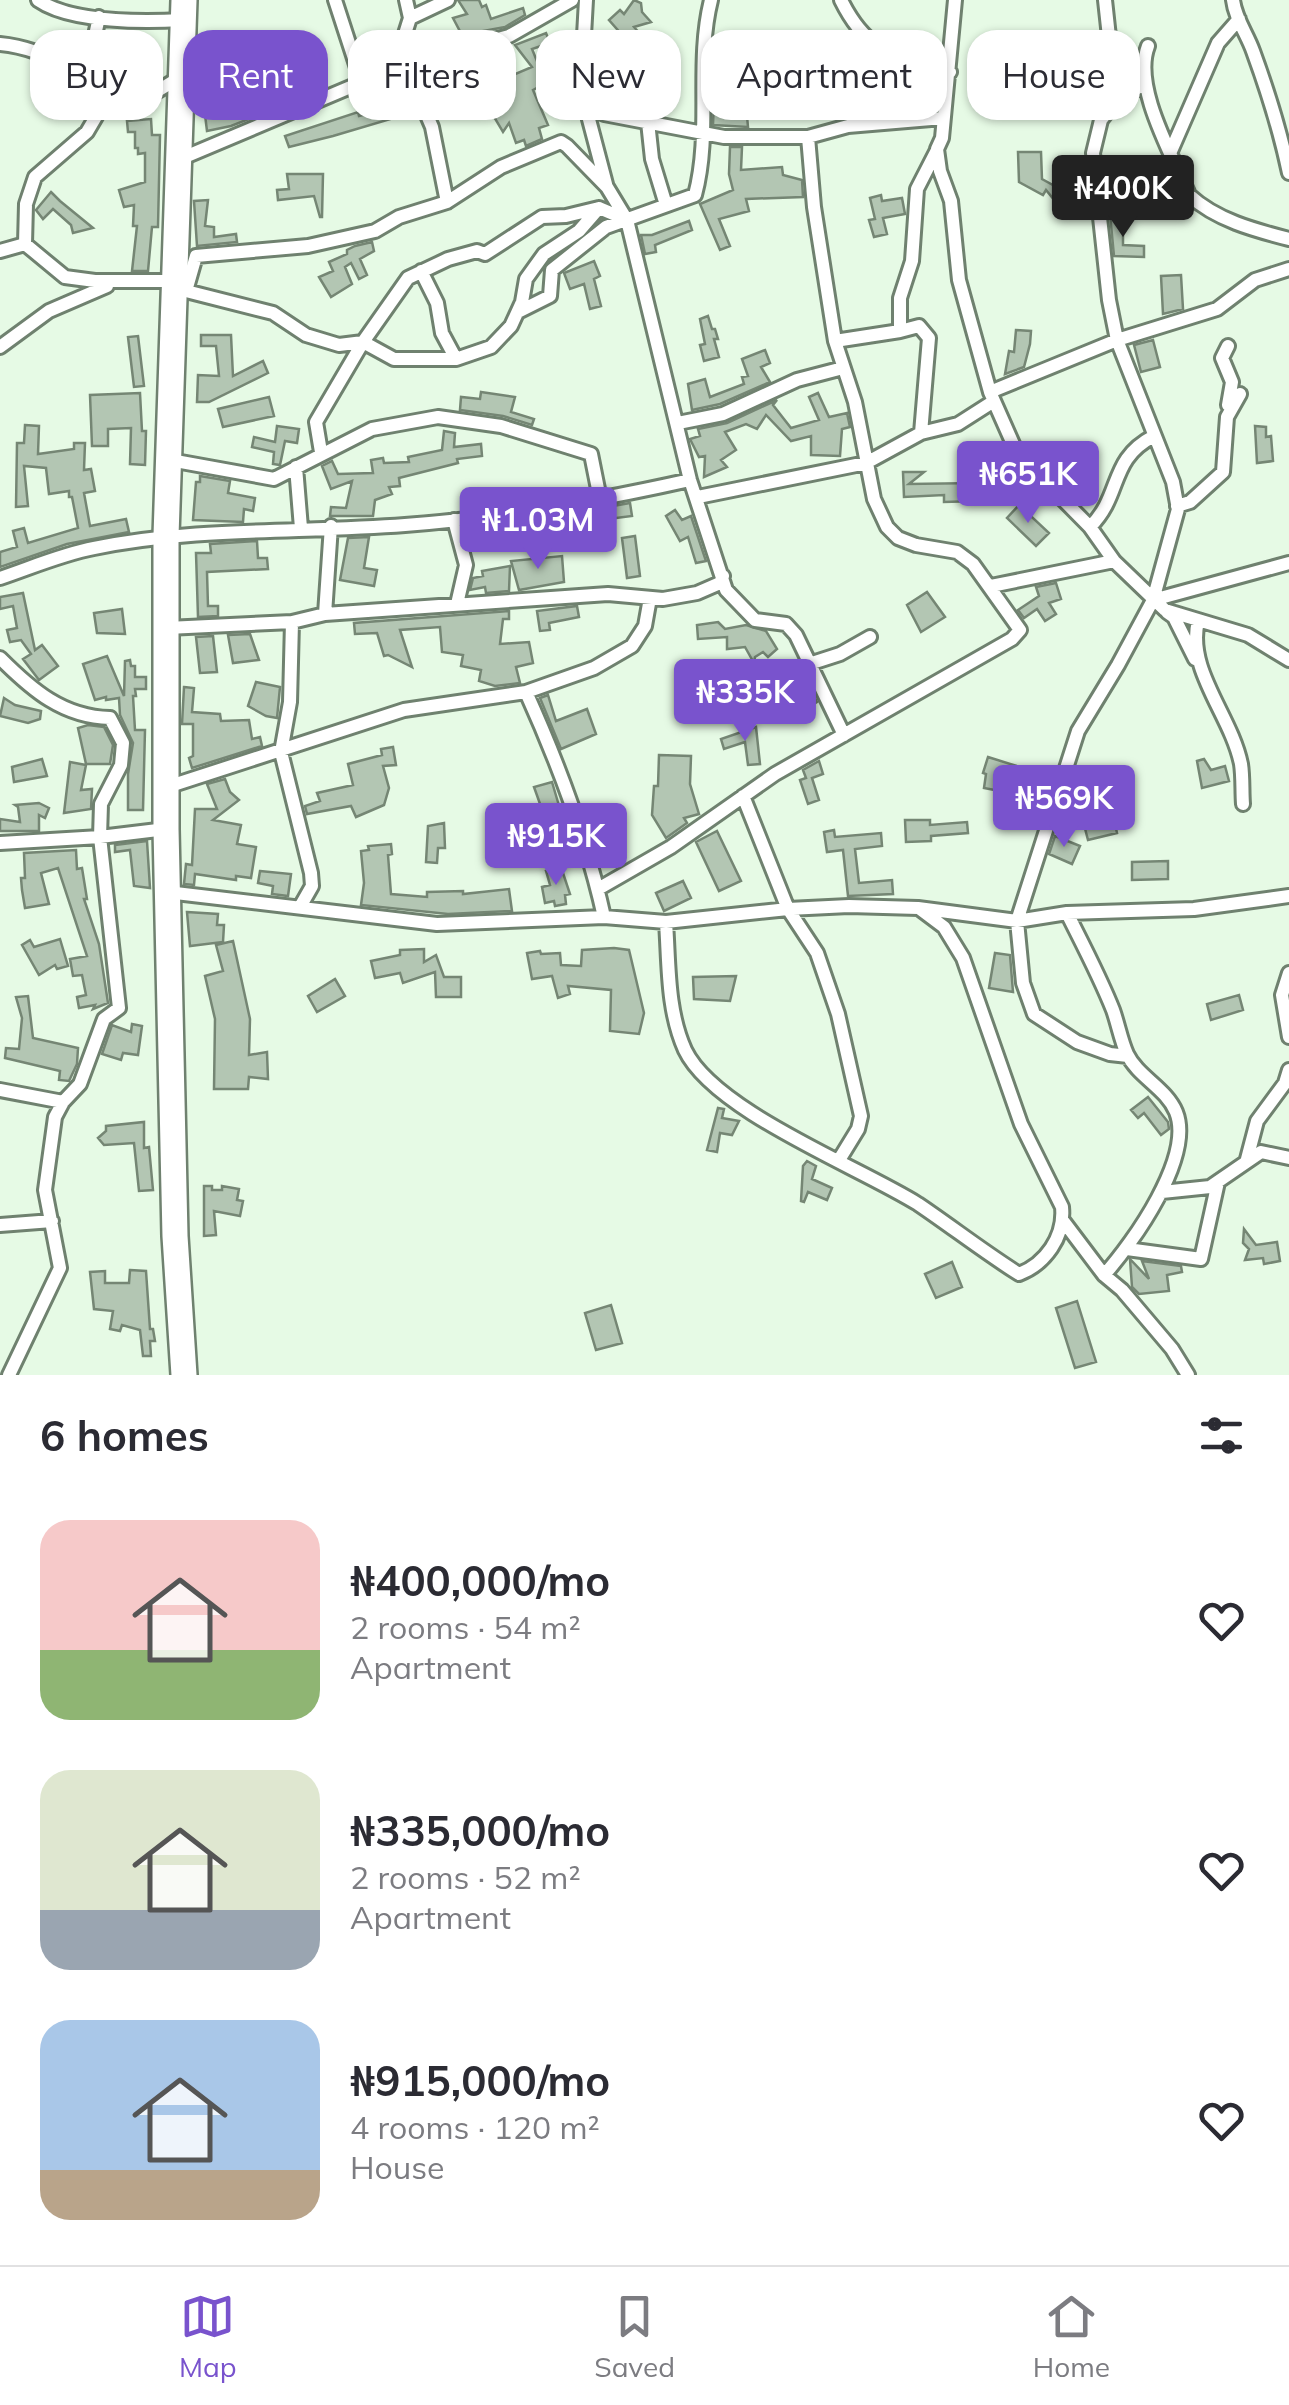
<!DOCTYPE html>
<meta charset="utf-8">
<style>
:root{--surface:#fff;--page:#f7f7f7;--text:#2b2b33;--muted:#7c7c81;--line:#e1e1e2;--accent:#7953cd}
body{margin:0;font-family:Mulish,sans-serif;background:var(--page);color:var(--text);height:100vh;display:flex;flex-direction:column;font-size:38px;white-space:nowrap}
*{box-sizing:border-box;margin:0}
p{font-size:32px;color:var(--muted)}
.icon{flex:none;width:55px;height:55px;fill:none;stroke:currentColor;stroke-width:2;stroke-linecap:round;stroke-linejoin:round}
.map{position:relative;height:1375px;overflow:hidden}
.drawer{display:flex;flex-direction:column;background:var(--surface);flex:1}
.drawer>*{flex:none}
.guide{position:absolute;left:30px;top:30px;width:1230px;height:90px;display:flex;gap:20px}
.price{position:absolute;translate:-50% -85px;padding:0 22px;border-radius:10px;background:var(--accent);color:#fff;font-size:32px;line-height:65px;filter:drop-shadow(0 2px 5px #0008)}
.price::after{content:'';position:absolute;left:50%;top:60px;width:30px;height:22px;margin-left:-15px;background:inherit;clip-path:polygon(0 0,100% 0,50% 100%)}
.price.current{background:#222;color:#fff}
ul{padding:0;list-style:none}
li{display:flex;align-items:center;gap:30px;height:250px;padding:0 40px}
li span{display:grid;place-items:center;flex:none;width:280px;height:200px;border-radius:30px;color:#555}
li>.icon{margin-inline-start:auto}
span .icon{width:120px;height:120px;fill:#fffc;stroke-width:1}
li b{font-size:42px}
h2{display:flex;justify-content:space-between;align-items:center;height:120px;padding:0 40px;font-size:42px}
.chip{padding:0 35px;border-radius:30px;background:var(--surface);box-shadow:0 2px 8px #0004;font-size:35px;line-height:90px}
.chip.current{background:var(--accent);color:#fff}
.menu{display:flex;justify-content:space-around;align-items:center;height:140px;border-top:2px solid var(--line);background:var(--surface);font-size:28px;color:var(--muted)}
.menu a{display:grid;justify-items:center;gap:5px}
.menu .current{color:var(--accent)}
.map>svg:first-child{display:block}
</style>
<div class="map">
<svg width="1289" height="1375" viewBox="0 0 1289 1375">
<rect width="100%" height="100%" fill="#e6fae5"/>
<path fill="#b3c6b3" stroke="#758674" stroke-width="2.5" d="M458,0h21l3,7 4,-2 5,14 32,-11 2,7 -20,12 -43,8 -9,-17 14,-4z
M634,0l7,3 1,9 9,10 -17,5 8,9 -11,9 -22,-25 11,-10 4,4z
M546,33l4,10 -18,6 14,34 -13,7 15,35 -9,3 3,11 -16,7 -2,-6 -8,3 -7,-20 -6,9 -22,-37 20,-11 -2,-3 33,-14 -17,-22z
M860,44l4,4 9,38 27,-8 4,15 -28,7 -2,8 -7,-3 -20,6 -5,-18 12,-4 4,-26 -15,3 -1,-3 -23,6 -4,-13 44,-7z
M715,73l13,1 -2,17 26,-1 1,4 16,-2 2,21 -24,3 1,11 -35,-2z
M200,74h11l3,11 9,7 -10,9 3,16 37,-6 1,6 -23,9 -24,5z
M391,108l3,10 -61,18 -44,11 -4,-11 73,-24 1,4z
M151,119l1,16h8l-2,92h-6l-4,44h-16l5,-45h-4l1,-21 -10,2 -5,-17 26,-8v-29l-7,1v-6h-3v-16h-7l-1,-11z
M730,147h12l-1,23 41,-3 1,8 19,5 1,17 -57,2 3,12 -30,8 11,27 -10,4 -20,-46 33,-14 -4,-16z
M1018,152h23l1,27 20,11 4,-4 3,4 10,-17 7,10 2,13 -11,3 5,6 -14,12 -22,-27 -3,5 -24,-13z
M287,174h36l-1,43h-2l-6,-21 -36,4 -1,-10 12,-1z
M51,192l9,9 33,27 -20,5 -2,-8 -18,-16 -10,10 -7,-9z
M881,195l1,6 20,-3 3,16 -22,4 4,16 -13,3 -5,-17 6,-1 -5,-21z
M208,200l-3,26 9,1v10l22,-3 1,8 -40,4 -3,-45z
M1110,214h13v31l21,1v11l-30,-1z
M689,221l3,9 -37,15 1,7 -11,2 -4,-19h11z
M372,242l2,9 -14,8 7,16 -8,4 -8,-16 -6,4 7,17 -21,13 -12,-20 14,-6 -4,-9 18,-8v-4l8,-4z
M594,261l6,15 -6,3 7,27 -11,3 -6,-25 -14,5 -6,-16z
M1181,275l2,34 -20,5 -2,-38z
M708,316l4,13h3l3,10h-4l5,18 -15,4 -4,-16 5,-1 -5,-25z
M1016,330l15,1 -1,13 -6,23 -19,7 4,-23 5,1z
M201,335h30l2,41 30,-15 5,12 -59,29h-12l1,-27 21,1 -3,-30h-15z
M138,336l6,50 -10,1 -6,-50z
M1153,340l7,27 -19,5 -7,-27z
M765,350l5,13 -9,4 9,15 -50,22 -28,6 -4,-26 17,-5 5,18 34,-13 -2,-7 6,-1 -6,-17z
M481,392l34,5 -4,15 23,7 -2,6 -29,-9 -43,-6 1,-13 19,2z
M140,393l2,38h4l-1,34 -15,-1 1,-36 -23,1v17h-16l-2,-51z
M818,393l11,24 18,-4 3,14 -8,2 -2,27 -29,-1v-19l-20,5 -25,-26 -9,14 -11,-5 -21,8 11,18 -15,10 6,7 -23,10 1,-21 -6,1 -9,-18 10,-3 -2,-7 29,-6 50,-23 -4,5 18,23 28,-8 -10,-23z
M269,397l5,19 -51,11 -5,-18z
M25,425l14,1 -1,28 36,-5v-6h11l-1,27 7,-1 4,22 -11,2 6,33 36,-7 3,13 -62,12 -67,23v-15l17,-5 -4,-16 11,-3 4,15 50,-15 -6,-31h-3v-6l-20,3 -3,-26 -22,-2 4,40 -12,1 1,-64h7z
M277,426l22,3 -2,14 -12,-2 -5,24 -7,-1 1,-12 -22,-5 2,-10 21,5z
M1255,426l11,1v10l5,-1 2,25 -16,2z
M444,431l11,2 -1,14 27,-3 1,12 -25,3 1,4 -59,15 1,8 -11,1 3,7 -17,6 -2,16h-43l1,-9 15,1 6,-27 -21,8 -9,-23 10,-5 6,13 35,-1 -2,-13 12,-2 1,5 25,-1 -1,-5 34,-7z
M903,472h21l-15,12 69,-1v18l-34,1v-7l-40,2z
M200,476l30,5 -2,12 27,5 -2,13 -9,-2 -1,13 -50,-2 3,-38h4z
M630,503l2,13 -79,10 -2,-9z
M1019,505l30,28 -13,13 -29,-28z
M675,510l7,10 9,-4 15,45 -10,2 -8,-26 -8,4 -14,-25z
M635,536l5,40 -13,2 -5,-40z
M369,537l-5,31 13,2 -3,16 -34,-6 8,-42z
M257,541l1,17h9l1,11 -61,3 1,34h10v10l-20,1 -2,-64h15l-1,-9z
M562,556l2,26 -45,8 -8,-29z
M510,566l-1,25 -23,2 -1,-6 -15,3 3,-12 10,-2 -1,-5z
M1056,583l5,16 -12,4 7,11 -11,7 -8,-12 -13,9 -6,-8 21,-14 -3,-9z
M927,592l18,25 -24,15 -14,-27z
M23,593l12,57 7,-5 16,21 -19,14 -16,-21 8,-5 -10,-14 -11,2 -3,-12 10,-2 -4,-22 -13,3v-12z
M577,606l2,11 -30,6 1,7 -10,1 -3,-20z
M122,609l3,25 -28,-1 -3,-20z
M509,611v8h-6l-3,25 29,-2 4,21 -17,4 4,16 -25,3 -16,-5 2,-11 -20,-4 2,-11 -21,-3 -2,-25 -40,3 12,37 -24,-12 -4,1 -7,-23 -22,1 -1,-11z
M718,622l7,7 21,-4 20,6 11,18 -9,8 -5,-5 -8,5 -1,6 -9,-16 -18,2v-12l-29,2 -1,-14z
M250,634l9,26 -26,3 -5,-28z
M213,636l4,36 -17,1 -4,-36z
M107,656l17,40 1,-35 5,-1 1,6h4v11h11v12h-11l1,7h-3l2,34h10l-2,80h-15v-36l5,-31 -13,-28 -1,-17 -13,2v-3l-11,3 -12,-36z
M799,665l18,37 -15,9 -12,-18 -15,8 -10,-19z
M256,682l24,5 -3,31 -11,-2 -18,-10z
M184,687l10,1 -2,24 28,2 1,7 28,-1 3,19 8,-2 2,9 -70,22 -3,-10 4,-2v-32h-11z
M548,695l8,26 31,-12 9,25 -35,15 -21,-51z
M4,698l11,7 26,6 -1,8 -12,4 -28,-7z
M88,725l16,2 9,18 -3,19h-24l-8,-36z
M756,727l4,37 -12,1 -3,-23 -21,7 -3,-10z
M393,747l3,18 -13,1 6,22 -5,17 -28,12 -5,-11 -44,8 -2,-8 15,-5 -3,-8 36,-8 -5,-21 34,-9 -1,-6z
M659,755l32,1 -1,28 9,30 -15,4 3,5 -21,15 -14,-23 2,-29h4z
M988,757l35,11 -3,16 -14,-4 -1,12 -21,-4 2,-14 -3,-1z
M42,759l5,17 -33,6 -2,-15z
M1204,759l7,11 14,-4 4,15 -27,7 -5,-27z
M819,761l4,13 -11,4 7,22 -11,4 -8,-24 6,-2 -3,-8z
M70,762l16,3 -5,25 11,-1 -1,20 -27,4z
M225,779l5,13 9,8 -26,20 28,5 -4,19 19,3 -5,31 -15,-2v4l-41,-6 -1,11 -10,-1 2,-20 6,1 3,-56h22l-10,-25z
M552,782l13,44 -30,8 -4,-15 13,-4 -10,-28z
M39,803l10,5 -4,10 -6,-3v16h-39v-12l20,3 -2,-15 -3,-2z
M1112,810l5,23 -29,7 -6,-23z
M905,820h25v5l37,-3 1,11 -37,3v5l-25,1z
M444,823l1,25h-7l-1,15 -11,-1 2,-36z
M834,830l1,7 46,-4 1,13 -27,3 4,34 33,-3 1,14 -45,2 -5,-46 -16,2 -3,-20z
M717,831l24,50 -22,10 -23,-49z
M1055,836l25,10 -8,18 -23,-10z
M147,841l3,47 -16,-2 -4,-36 -15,2v-7z
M391,844l1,10 -4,1 3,39 36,3v-5l36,-1v3l46,-5 3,22 -64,3 -87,-9 3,-22 -3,-32 8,-1 -1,-4z
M76,850l1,19 5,-1 5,31h-3l15,45 9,59 -15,6 2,-4 -16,3 -2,-11 9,-2 -4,-20 -9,1 -3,-17 17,-3 -29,-88 -17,5 8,31 -24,4 -3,-18 -1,-12h4l-1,-25z
M1168,861v18l-36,1v-18z
M561,867l9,27 -5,1 1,9 -11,2 -1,-5 -9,2 -3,-16 8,-2 -4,-14z
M260,871l31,3 -3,22 -16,-2 1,-8 -15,-3z
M683,881l8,17 -27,13 -8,-18z
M187,912l31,2 -1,11h7l-1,17 -33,4z
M60,939l8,27 -11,3 -2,-4 -16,10 -17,-30 8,-5 4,7z
M233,941l17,78 -1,36 18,-3 1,27 -19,-2 -1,12h-34l1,-70 -10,-43 18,-5 -7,-26z
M614,948l15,2 1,4 14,59 -5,21 -29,-3 1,-41 -43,-4 2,8 -12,4 -6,-22 -20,3 -5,-26 13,-2 1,3 19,-1 1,12 20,1 1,-16z
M424,949v13l12,-7 8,22h17v20h-25l-1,-25 -32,11 -3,-10 -25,5 -4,-17 29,-6v-5z
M995,953l15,2 3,37 -24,-4z
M736,976l-6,25 -36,-2 -1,-22z
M335,979l10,17 -28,16 -9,-16z
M1239,995l4,15 -32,10 -4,-16z
M28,996l5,42 45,10 -1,16 -8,17 -10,-1 1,-9 -55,-13 1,-10 13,1 3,-31 -6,-21z
M132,1024l10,2 -4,29 -15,-2 -2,7 -19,-6 10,-29 19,7z
M1148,1097l20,25 1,7 -8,6 -17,-22 -6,5 -7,-8z
M718,1108l6,1 -2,9 17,3 -7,14 -12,-2 -3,19 -10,-2z
M144,1122v26l5,-1 4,43 -14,1 -5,-48 -30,2 -6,-7 8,-7v-5z
M807,1161l9,5 -4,13 20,9 -5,12 -19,-8 -4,10 -3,-1 2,-35z
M204,1186h8v4h10v-4l17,3 -2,11 6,1 -3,15 -26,-5 2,24 -12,1z
M1244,1229l12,16 21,-3 3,19 -16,3 -1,-6 -18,2 4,-11 -6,-6z
M1130,1259l19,20 -7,-18 39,5 1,6 -15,3 2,16 -30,3 -7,-7z
M952,1262l10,25 -26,11 -11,-24z
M130,1270l16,1 4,58h3l2,12h-5l1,15h-8l-3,-26 -18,-5 -2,6 -10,-2 3,-18 -19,-2 -4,-37 15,-1v12h24z
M1077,1301l19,61 -21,6 -19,-60z
M611,1305l11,38 -26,7 -11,-37z"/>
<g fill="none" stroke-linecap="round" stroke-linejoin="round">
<g stroke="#6f816f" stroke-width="18">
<path id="street" d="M38,0c33,23 104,22 145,20
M335,0l26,80
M406,0l4,18 -6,19 1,27 27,63 15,75
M586,0l-5,89 25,95
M841,0c27,55 55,55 109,72
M955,0l-13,138 -5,11 3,22 11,30 8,79 31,112 27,61 73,74 24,34 51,49 83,25 41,25
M1105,0l5,46 34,38
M1233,0c2,18 14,34 20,51 15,41 27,79 36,122
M410,18l38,-18
M0,44c22,2 50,11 69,24 14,11 21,23 38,30
M1148,46c-16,41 25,110 41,149 27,25 65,35 100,44
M77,77l17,-37 5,-23
M581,89l23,25 120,23h84l40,-11 95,-8
M648,122l4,37 14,46
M1171,151l47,-108 21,-24
M180,159l225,-95 104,-28 63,-36
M25,244l40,33 30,4h77l14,10 87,22 33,22 33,10 24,-3 31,17h62l35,-12 20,-21 11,-24 4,-23 18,-25 35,-23 20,-23
M25,244l1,-40 9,-27 52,-45 20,-34 44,-3 31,-19
M0,251l25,-7
M421,271l16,32 5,30 14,26
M186,291l10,-35 112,-10 67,-15 24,-14 48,-15 54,-35 60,-25 6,4 40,41 20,33 63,260 36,110 29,30 31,4 10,11 48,100
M518,312l32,-16 2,-26 54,-43 89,-32c17,-64 0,-131 16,-195
M900,331l19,-5 10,12 -8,95
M835,341l65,-10v-33l12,-37 5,-72 19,-37
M0,347l49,-36 58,-25
M990,392l127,-52 100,-31 38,-29 34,-11
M1228,405l4,-23 -10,-24 6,-12
M678,423l45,-9 74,-34 46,-12
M321,452l-5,-30 47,-80 45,-64 40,-19 29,-8 8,3 57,-37 24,-1 33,-8 26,11
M170,460l104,19 98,-50 66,-12 63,9 90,28 9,45
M296,467l5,61
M698,497l168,-34 55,-30 37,-9 36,-23
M1177,506l13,-4 33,-30 4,-55 13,-23
M454,520l12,45 -9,39
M1090,527c33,-33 18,-67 64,-91
M0,578c30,-10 62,-24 94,-30 103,-21 207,-15 311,-23 96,-7 191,-24 285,-45
M991,586l123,-25
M1153,600l136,-37
M1167,612l7,5 21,42
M325,614l6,-88
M1198,621c-12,49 33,94 43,143 2,13 1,27 2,40
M292,622l-2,80 -9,50 30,121 1,13 -12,21
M167,628l125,-6 33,-8 283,-20 55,5 34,-6 23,-10 3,-7
M0,658c32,32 63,59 110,60l13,25 -2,22 -20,39 -1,33 19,171 -15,11 -24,65 -17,18 -8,15 -10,73 15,78 -51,107
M809,664l31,-10 30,-17
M526,692c32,71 61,148 78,225
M167,787l237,-77 122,-18 68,-24 38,-22 13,-20 5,-28
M743,796l45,113 29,44 21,61 23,102 -3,13 -19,31
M0,843l100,-6 66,-8
M598,889l73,-42 104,-73 237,-135 8,-9 -47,-66 -16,-12 -41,-7 -18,-7 -11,-11 -13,-28 -19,-97 -20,-61 -21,-134 -6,-70
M167,892l270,32 167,-7 62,5 122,-13 61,-3 69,2 99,13 50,-8 127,-4 95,-13
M1067,913c16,32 33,64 46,97 5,14 8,31 14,44 11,23 39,34 49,58 18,45 -43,131 -72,163
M666,922c3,43 1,88 19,128 29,61 174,117 233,154 34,23 66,48 101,70 26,-10 46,-37 43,-67l-41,-83 -58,-166 -19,-31 -24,-18
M1289,973l-7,22 7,42
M1128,1056l-18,-2 -33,-12 -43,-28 -11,-31 -6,-62 61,-190 40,-66 35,-65 25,-91 -5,-27 -56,-142 -8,-40 -16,-147 8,-33 16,-20 27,-16
M0,1090l63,12
M1247,1159l10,-38 28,-38 4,-13
M1162,1192l48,-5 51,-35 28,6
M1064,1222l40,53 18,15 50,59 16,26
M0,1225l52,-4
M1127,1249l74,10 17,-77"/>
</g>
<g stroke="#6f816f" stroke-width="30">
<path id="highway" d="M184,0l-18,536v293l9,407 9,139"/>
</g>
<use href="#street" stroke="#fff" stroke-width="12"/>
<use href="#highway" stroke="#fff" stroke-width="25"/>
</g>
</svg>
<b class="price current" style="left:1123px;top:240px">₦400K</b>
<b class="price" style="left:1028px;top:526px">₦651K</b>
<b class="price" style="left:538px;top:572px">₦1.03M</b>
<b class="price" style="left:745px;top:744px">₦335K</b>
<b class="price" style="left:1064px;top:850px">₦569K</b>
<b class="price" style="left:556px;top:888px">₦915K</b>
<div class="guide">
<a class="chip">Buy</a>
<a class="chip current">Rent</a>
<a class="chip">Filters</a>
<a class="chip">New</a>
<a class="chip">Apartment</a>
<a class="chip">House</a>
</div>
</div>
<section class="drawer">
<h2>6 homes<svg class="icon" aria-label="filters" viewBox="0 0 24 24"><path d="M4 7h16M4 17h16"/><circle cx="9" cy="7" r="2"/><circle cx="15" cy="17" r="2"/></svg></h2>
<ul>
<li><span style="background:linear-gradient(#f6c9c9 65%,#8fb573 0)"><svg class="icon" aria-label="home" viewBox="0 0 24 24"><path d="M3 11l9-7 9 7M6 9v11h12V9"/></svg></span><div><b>₦400,000/mo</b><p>2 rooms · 54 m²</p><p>Apartment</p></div><svg class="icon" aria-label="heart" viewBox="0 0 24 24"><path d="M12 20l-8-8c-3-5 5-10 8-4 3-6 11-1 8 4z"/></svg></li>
<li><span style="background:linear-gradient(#dfe7d0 70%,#9aa5b1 0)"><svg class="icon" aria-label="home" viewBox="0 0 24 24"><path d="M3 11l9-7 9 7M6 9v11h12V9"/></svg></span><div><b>₦335,000/mo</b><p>2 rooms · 52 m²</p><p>Apartment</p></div><svg class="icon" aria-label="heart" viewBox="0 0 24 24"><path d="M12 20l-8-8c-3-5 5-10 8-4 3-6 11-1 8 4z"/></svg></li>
<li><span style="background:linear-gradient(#a9c7e8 75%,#b9a48a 0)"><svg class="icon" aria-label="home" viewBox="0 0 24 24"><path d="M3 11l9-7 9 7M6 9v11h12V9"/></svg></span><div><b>₦915,000/mo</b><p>4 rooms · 120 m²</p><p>House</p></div><svg class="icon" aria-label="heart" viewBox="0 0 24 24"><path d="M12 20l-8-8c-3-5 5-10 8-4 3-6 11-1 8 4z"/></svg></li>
</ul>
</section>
<nav class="menu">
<a class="current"><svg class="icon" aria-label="map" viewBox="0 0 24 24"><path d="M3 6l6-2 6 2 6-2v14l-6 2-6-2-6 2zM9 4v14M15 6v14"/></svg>Map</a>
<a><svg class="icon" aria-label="saved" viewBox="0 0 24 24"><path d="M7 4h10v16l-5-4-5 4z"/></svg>Saved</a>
<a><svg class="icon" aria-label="home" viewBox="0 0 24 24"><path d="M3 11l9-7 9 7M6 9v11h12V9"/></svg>Home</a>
</nav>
